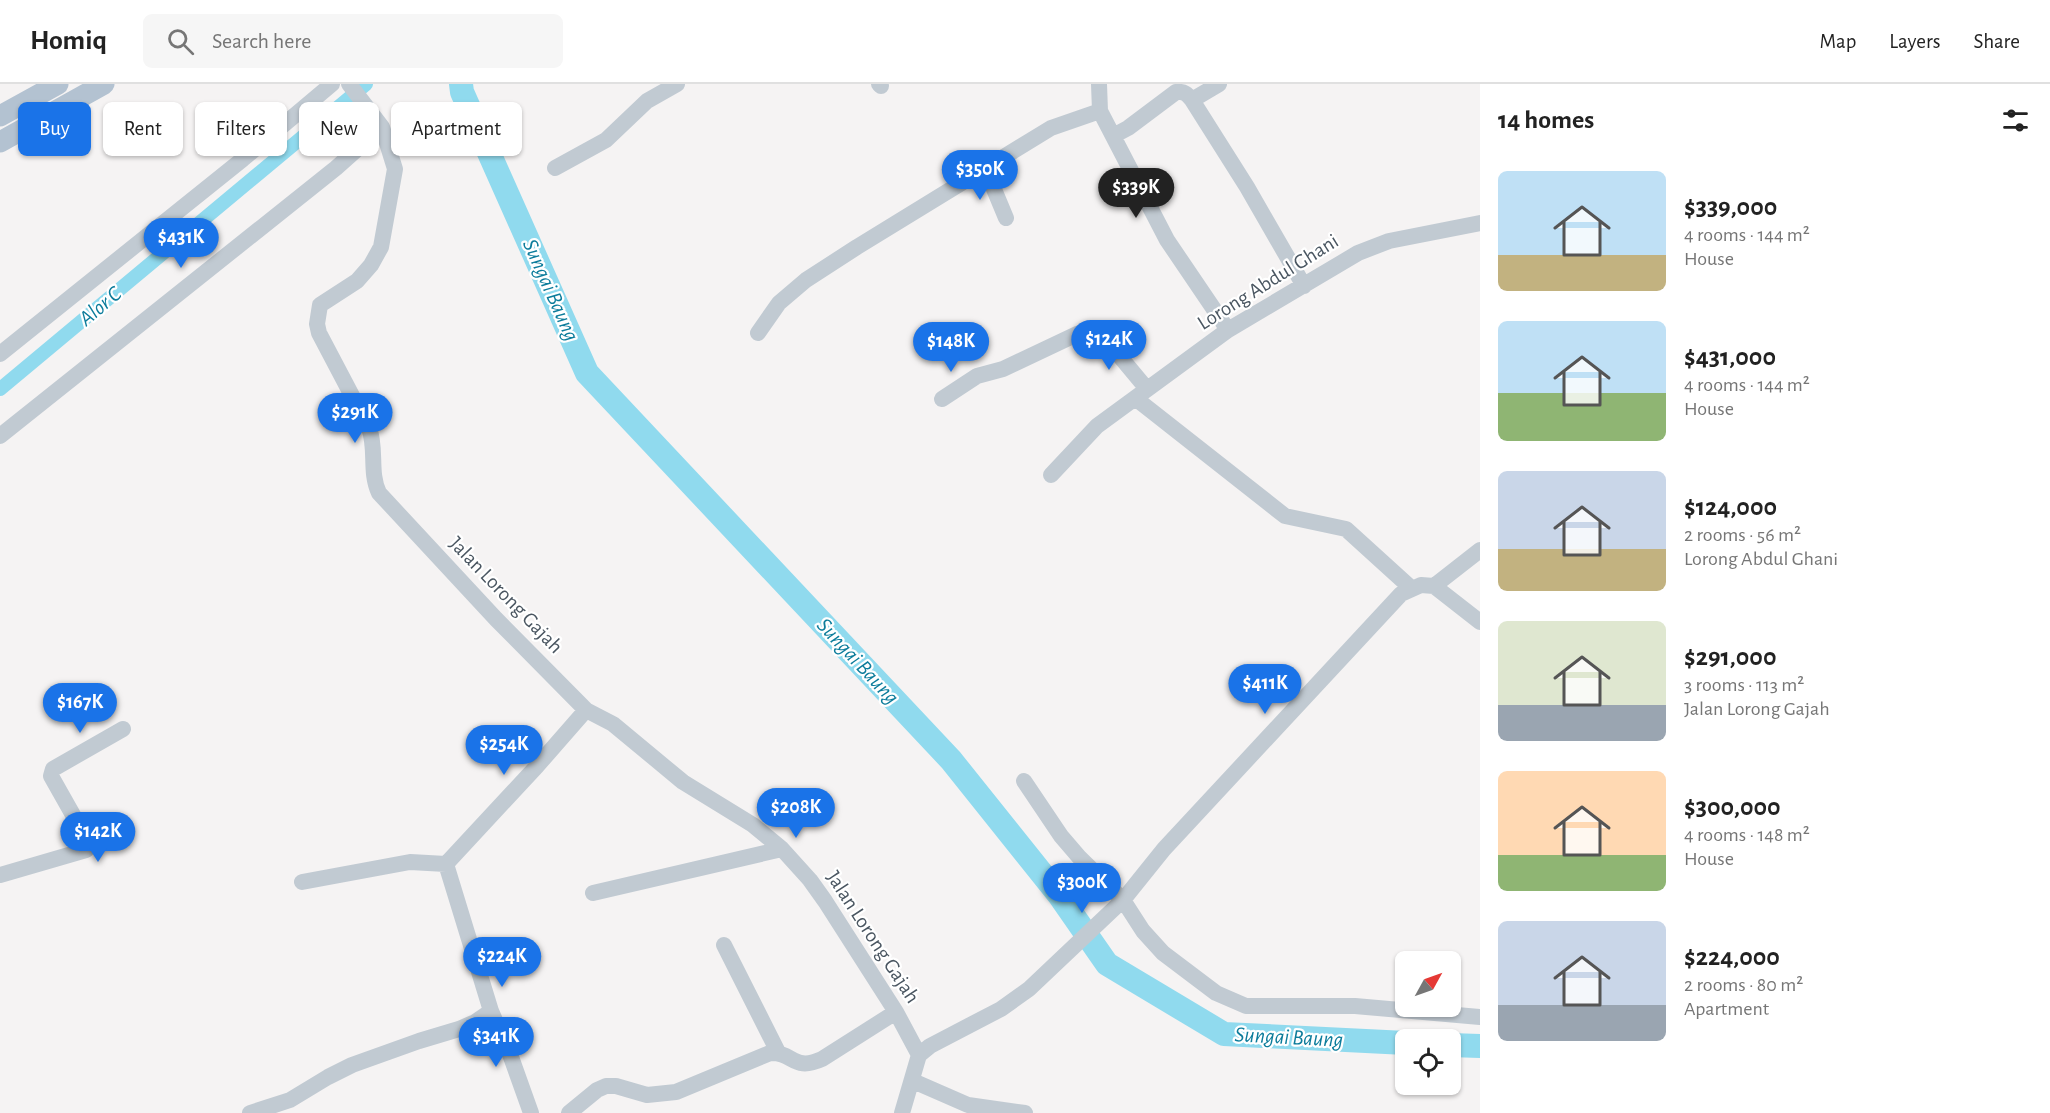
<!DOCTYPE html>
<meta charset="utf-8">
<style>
:root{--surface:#fff;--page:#f6f6f6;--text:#222;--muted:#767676;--line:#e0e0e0;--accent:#1a73e8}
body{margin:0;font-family:"Alegreya Sans",sans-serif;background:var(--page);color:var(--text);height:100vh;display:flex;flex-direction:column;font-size:22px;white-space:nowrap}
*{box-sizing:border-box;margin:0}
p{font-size:20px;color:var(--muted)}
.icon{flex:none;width:33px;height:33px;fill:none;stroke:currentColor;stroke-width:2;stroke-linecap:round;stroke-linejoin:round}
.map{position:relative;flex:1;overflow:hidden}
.panel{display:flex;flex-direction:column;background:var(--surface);width:570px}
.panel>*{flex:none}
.guide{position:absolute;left:18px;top:18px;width:570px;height:54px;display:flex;gap:12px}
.needle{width:39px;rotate:50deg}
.buttons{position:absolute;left:1395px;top:867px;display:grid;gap:12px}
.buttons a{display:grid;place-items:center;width:66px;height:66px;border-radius:9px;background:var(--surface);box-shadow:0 2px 4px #0004;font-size:30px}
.price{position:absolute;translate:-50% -51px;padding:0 14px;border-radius:21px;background:var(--accent);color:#fff;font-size:20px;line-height:39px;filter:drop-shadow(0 2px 3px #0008)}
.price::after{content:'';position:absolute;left:50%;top:36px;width:18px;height:14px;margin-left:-9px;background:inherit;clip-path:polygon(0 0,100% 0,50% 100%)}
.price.active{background:#222;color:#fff}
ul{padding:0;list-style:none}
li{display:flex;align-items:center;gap:18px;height:150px;padding:0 18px}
li span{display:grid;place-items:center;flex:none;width:168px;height:120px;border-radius:9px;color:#555}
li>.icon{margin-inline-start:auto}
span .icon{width:72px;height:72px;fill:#fffc;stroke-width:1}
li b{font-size:26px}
h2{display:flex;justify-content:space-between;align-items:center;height:72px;padding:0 18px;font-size:26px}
.chip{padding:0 21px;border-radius:9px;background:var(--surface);box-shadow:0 2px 4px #0004;font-size:21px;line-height:54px}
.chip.active{background:var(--accent);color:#fff}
header{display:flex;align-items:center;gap:36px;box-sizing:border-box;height:84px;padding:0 30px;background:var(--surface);border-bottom:2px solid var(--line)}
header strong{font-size:28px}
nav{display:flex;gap:33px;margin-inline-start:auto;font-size:21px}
.search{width:420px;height:54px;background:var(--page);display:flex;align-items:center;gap:15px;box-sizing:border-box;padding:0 21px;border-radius:9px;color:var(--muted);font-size:22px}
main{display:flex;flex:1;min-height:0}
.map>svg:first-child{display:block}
</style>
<header>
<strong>Homiq</strong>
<div class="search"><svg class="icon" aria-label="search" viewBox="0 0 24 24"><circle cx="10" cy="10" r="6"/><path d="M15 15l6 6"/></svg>Search here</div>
<nav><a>Map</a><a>Layers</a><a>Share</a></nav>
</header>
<main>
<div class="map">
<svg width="1480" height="1029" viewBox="0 0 1480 1029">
<rect width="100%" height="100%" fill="#f5f3f3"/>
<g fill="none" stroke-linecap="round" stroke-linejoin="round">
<path stroke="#90daee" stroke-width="14" d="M0,305l366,-305"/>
<path stroke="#90daee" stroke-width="24" d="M461,0l1,8 125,281 364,387 108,135 48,69 117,70 182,9
M1450,961l30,1"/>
<path stroke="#c1cad2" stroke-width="16" d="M349,0l33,43 13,42 -14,78 -10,18 -14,16 -37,24 -3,19 2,9 50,95c8,21 0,44 10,65l117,126 90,91 27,14 70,58 70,43 29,24 28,31 15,21 71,111 23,43
M879,0l2,2
M1099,0l1,27 67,129 61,90
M1192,16l55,87 57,99
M1113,52l15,-8 48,-36c8,-1 11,2 16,8l27,-16
M555,84l51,-28 41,-39 30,-17
M986,86l20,48
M758,249l21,-30 27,-23 51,-33 194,-119 49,-17
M0,270l243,-195 89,-75
M1135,314l150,118 61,13 65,59
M942,315l35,-23 26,-7 74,-35 14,-4 11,5 45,54
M0,352l336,-268 46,-41
M1051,391l46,-49 131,-96 130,-77 31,-12 91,-18
M1434,502l46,-36
M1024,697l37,55 18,21 44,43 20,31 20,22 53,40 30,13h109l125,11
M446,780l91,-98 49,-56
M0,791l86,-25v-12l-35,-62 2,-7 70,-40
M593,809l189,-44
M724,861l54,107
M491,927l20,46 20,56
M913,997l55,24 57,8
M250,1029l40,-13 38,-23 24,-12 67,-24 40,-12 16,-7 16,-11 -45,-147 -36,-2 -108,20
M569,1029l28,-23 9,-4h10l31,9 29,-3 94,-39c24,-1 23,19 52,6l74,-47
M902,1029l17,-58 11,-9 71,-37 28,-20 94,-89 41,-51 237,-255 20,-9 13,1 46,36"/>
<path stroke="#b3c2d1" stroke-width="21" d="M0,32l58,-32
M0,58l104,-58"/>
</g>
<g text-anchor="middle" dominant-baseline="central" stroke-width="4.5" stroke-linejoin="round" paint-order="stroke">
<g font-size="21" fill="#4a5661" stroke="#fff">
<text transform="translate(1268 198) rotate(-32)">Lorong Abdul Ghani</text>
<text transform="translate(506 511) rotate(46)">Jalan Lorong Gajah</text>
<text transform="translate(873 853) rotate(57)">Jalan Lorong Gajah</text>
</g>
<g font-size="22" font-style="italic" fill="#0c7c9b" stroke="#fff">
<text transform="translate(551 206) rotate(66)">Sungai Baung</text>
<text transform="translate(100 222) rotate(-40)">Alor C</text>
<text transform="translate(858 577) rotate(47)">Sungai Baung</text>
<text transform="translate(1289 953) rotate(3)">Sungai Baung</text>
</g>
</g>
</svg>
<div class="buttons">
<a><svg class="needle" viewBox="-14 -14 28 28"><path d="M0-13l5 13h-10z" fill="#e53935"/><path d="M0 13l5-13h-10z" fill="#767676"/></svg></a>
<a><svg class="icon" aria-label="locate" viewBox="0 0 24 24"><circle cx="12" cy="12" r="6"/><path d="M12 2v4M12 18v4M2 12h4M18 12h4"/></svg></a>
</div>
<b class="price" style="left:980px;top:117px">$350K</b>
<b class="price active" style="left:1136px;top:135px">$339K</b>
<b class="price" style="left:181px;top:185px">$431K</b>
<b class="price" style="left:1109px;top:287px">$124K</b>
<b class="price" style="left:951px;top:289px">$148K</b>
<b class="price" style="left:355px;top:360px">$291K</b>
<b class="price" style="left:1265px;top:631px">$411K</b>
<b class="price" style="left:80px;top:650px">$167K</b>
<b class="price" style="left:504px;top:692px">$254K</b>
<b class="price" style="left:796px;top:755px">$208K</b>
<b class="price" style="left:98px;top:779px">$142K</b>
<b class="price" style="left:1082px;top:830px">$300K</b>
<b class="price" style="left:502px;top:904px">$224K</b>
<b class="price" style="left:496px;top:984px">$341K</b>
<div class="guide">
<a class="chip active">Buy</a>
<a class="chip">Rent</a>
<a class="chip">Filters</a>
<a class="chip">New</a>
<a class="chip">Apartment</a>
</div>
</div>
<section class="panel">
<h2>14 homes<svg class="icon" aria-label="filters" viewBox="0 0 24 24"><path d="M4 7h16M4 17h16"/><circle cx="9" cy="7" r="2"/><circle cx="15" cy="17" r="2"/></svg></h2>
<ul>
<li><span style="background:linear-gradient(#bfe0f5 70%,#c2b280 0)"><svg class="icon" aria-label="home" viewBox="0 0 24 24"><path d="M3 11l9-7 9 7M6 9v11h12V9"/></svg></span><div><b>$339,000</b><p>4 rooms · 144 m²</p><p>House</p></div></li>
<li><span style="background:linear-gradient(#bfe0f5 60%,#8fb573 0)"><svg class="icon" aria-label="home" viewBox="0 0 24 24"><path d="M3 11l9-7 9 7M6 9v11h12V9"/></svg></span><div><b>$431,000</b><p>4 rooms · 144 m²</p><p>House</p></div></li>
<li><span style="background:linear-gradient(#c9d6e8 65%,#c2b280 0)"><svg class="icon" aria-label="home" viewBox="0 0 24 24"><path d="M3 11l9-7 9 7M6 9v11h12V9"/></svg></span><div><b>$124,000</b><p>2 rooms · 56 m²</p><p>Lorong Abdul Ghani</p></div></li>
<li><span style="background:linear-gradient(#dfe7d0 70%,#9aa5b1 0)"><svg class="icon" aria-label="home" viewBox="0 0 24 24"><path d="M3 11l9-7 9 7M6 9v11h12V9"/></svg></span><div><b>$291,000</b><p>3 rooms · 113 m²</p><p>Jalan Lorong Gajah</p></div></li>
<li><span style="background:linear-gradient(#ffd9b3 70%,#8fb573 0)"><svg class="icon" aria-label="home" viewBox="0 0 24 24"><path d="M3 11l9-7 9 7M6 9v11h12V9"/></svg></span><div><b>$300,000</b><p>4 rooms · 148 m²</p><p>House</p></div></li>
<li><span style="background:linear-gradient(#c9d6e8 70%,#9aa5b1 0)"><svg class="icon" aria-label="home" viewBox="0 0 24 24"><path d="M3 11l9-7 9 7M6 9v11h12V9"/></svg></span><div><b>$224,000</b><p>2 rooms · 80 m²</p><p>Apartment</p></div></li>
</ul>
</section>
</main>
